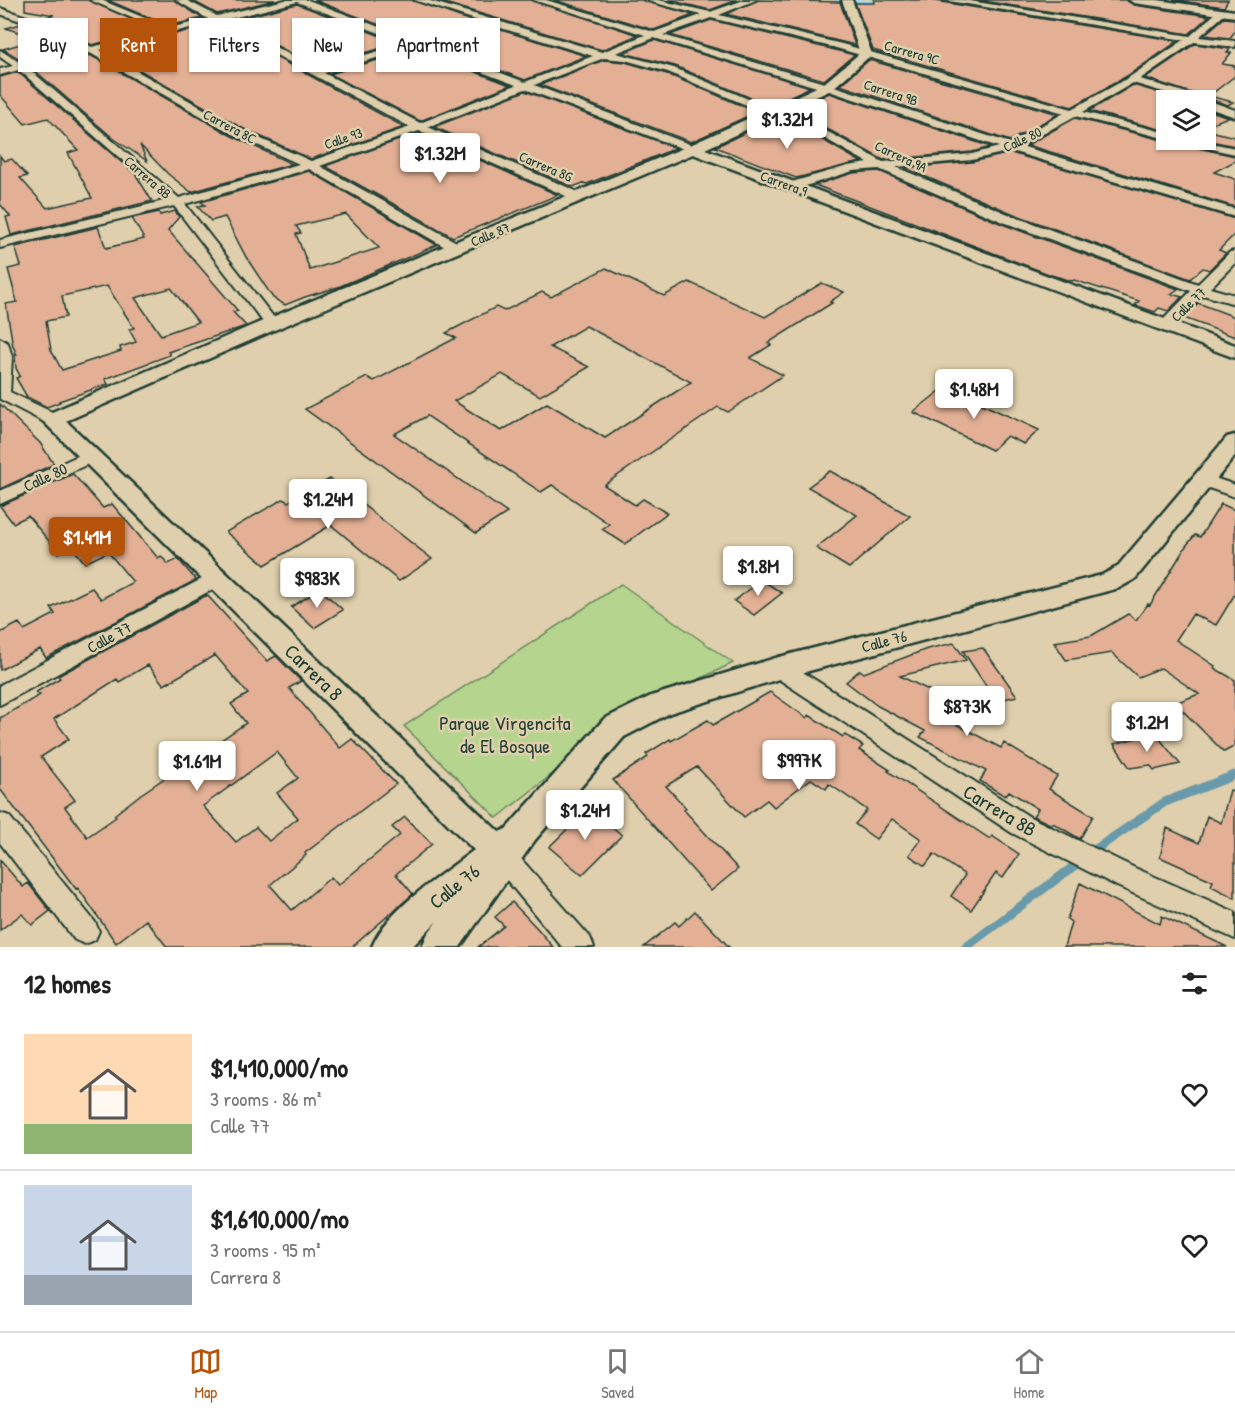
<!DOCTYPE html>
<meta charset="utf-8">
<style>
:root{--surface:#fff;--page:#f2f2f2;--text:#222;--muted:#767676;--line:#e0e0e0;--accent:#b45309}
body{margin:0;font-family:"Patrick Hand",sans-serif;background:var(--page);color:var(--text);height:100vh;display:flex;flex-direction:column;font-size:22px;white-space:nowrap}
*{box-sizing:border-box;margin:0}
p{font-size:20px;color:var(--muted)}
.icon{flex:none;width:33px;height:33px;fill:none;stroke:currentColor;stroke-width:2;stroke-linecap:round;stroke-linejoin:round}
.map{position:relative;height:947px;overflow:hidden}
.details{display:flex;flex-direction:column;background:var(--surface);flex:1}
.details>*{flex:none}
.banner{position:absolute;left:18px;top:18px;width:600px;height:54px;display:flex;gap:12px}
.fabs{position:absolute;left:1156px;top:90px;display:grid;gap:12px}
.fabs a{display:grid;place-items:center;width:60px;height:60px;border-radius:0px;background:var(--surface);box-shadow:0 2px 4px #0004;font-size:30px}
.price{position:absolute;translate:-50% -51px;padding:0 14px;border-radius:6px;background:#fff;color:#222;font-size:20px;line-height:39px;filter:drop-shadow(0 2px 3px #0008)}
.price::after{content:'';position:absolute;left:50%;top:36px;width:18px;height:14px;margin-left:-9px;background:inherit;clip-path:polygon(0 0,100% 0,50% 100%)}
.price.current{background:var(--accent);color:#fff}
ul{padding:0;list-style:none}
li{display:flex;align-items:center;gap:18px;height:150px;padding:0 24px}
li+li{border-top:2px solid var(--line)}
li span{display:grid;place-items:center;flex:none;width:168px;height:120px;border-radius:0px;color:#555}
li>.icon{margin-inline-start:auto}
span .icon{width:72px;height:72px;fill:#fffc;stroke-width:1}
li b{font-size:26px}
h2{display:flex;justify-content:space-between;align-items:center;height:72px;padding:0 24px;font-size:26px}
.tag{padding:0 21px;border-radius:0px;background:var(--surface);box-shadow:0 2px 4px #0004;font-size:21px;line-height:54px}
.tag.current{background:var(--accent);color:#fff}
.menu{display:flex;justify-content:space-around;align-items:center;height:84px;border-top:2px solid var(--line);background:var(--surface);font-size:16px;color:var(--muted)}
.menu a{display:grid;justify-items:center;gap:3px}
.menu .current{color:var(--accent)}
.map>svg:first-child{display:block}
</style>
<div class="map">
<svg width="1235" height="947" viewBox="0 0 1235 947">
<rect width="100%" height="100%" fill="#e0cfac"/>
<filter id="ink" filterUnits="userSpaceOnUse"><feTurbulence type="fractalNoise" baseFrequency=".0167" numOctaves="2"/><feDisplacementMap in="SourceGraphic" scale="12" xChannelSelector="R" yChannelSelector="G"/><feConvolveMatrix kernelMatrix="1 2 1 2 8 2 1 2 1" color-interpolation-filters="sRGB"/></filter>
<g filter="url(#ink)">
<path fill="#b5d58e" stroke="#6a8961" stroke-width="1.5" d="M621,584l112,79 -74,35 -94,66 -68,54 -93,-92z"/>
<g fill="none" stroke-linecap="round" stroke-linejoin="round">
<path stroke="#689aab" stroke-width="9" d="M1090,853l75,-51 70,-27
M966,947l116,-87"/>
<path fill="#98d8fa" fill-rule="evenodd" d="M834,0h48l26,11 -5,3 -26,-9 -38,-2z
M1109,59l55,10 71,-1v8l-71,1 -59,-11 -2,-3z"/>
</g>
<path fill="#e3b095" stroke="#1f3d34" stroke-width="1.5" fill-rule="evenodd" d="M25,0h63l65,29 -61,16 -53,-26 15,-4 -29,-5z
M107,0h67l28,18 -33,8z
M191,0h84l-58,14z
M314,0h98l62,22 -58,17z
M435,0h96l107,35 -36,15z
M554,0h88l51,15 -39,15z
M668,0h69l-27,10z
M758,0l82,2 15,43 -129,-31z
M874,0h55l249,41 -51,35 -55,31 -199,-57 -18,-47h20z
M977,0h150l7,5 75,11 -20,18z
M1173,0h55l-4,7z
M297,4l102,39 -82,24 -87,-46z
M1224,18l11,1v12l-5,7 -26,-3z
M711,20l124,30 19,5 -30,25 -154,-45z
M21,24l19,6 37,18 -54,13 -20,-12 35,-10 -32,-11z
M215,24l189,103 -93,32 -69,-31 -136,-77z
M491,27l95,29 -61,24 -94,-36z
M654,40l156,47 -40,19 -95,-40 -52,-13z
M1195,44l35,5 -3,4h4l-9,11 13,2v10l-26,20 24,6 -5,3 -83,-27z
M415,49l95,36 -90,36 -90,-47z
M90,55l142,81 60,28 -101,28 -23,-18 -28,-29 7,16 -34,-23 -80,-69z
M604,60l21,2 42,12 90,38 -66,30 -151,-57z
M869,60l189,54 -48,27 -170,-56z
M18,72l118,103 16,26 -141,34 -5,-18 4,-1 -10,-12v-48l4,5 8,-2 15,17 -7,2 27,30 45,-10 -24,-45 10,-3 -30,-32 -23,6 -25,-29v-18z
M1133,85l51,15h-17v31l-78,-20z
M525,91l151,57 -89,36 -4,-1 -10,4 -139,-60z
M829,93l162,54 -19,5 -89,8 -52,-29 -43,-18z
M1206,109l22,8 -22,9z
M1075,118l91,23 10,-1 4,4 55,12v5l-21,11 21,7v28l-208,-62z
M774,119l47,20 40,23 -65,16 -81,-31z
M1206,130l29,7v9l-29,-6z
M419,133l139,62 -105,42 -128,-71z
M1011,153l224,66v15l-16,16 7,3 -17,17 -6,-2 -13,11 -176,-65 -109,-46 67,-6z
M309,171l128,74 -99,42 -33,10 -20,8 -12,-7 -27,-41 -21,-40 -14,4 -14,-15 8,-1 -4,-3zM346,214l33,34 -69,22 -14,-36 5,-1 -5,-7z
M879,171l123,53 176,65 -7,5 11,3 -14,14 -9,-3 -4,4 -20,-7 4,-4 -65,-21 -2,1 -21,-6 -236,-90 38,-12z
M175,211l4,6 -11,13 70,81 -5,1 13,14 -78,26 2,3 -65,24 3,5 -49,17 1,1 -13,5 -20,-10 -11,-19 4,-2 -4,-8 -1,-13h2l-4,-9 -7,-42 11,-2 -9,-33 13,-3 -6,-19 83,-20 8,21 38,-9 -12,-21 27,-6 1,3zM107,286l27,42 -5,1 7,13 -16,5 1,4 -59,19 -11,-20 -5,-29 20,-4 -4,-21zM171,288l27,34 -37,13 -26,-37z
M606,268l58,28 25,-14 76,35 57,-34 22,9 -14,10 2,1 -64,40 3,2 -21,13 33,17 -55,37 -10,-5 -114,78 31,20 8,-6 24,14 -42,31 -23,-15 7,-5 -57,-39 -11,7 -114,-76 -33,18 113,79 -31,20 -171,-124 62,-32 7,4 82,-43 -10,-5 50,-26 8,4 38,-19 9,5zM586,326l105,56 -86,56 -58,-35 -46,28 -47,-30 48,-27 38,22 49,-29 -39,-20z
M1198,303l37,14v20l-51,-19z
M945,387l94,43 -15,14 -17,-8 -15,14 -79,-38z
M0,404l40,39 14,21 -54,25z
M830,471l80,45 -61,52 -33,-20 41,-33 -49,-28z
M73,474l30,34 9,-4 46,54 3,-2 7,8 10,-5 18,21 -150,78 -6,-9 -40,21v-37l19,-10 5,7 31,-16 -4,-6 41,-20 9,11 32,-17 -25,-30 -23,11 -13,-16 -13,6 -31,-37 -15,7 -13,-17z
M330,479l102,80 -33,22 -68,-56 -66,40 -39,-33 57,-33 5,3z
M1221,504l14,6v84l-19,31 -23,-11 -17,26 39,26 -1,2 21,12v66l-11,6 -49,-49 24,-9 -38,-26 -23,9 -26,-24 -46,7 -12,-18 37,-6 37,-22 8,6 12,-16 2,1 36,-59 9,-11 5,2z
M762,580l20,13 -28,22 -20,-14z
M320,589l23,21 -29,18 -23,-21z
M207,595l60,66 9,-5 25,25 -12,7 51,60 12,-9 44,45 -91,69 1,2 -36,30 22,25 39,-33 7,8 62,-50 -8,-8 13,-10 27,27 -36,30 17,20 -61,53h-185l-21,-27 -30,23 -38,-55 -2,1 -76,-100v-71l40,-23 -4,-3 24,-14 -2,-2zM215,655l33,39 -17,10 15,19 -105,71 -27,21 2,2 -29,20 -22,-30 10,-7 -34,-43 28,-18 -15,-20 63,-40 2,3 29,-17 16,20zM277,752l21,26 -21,15 21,25 -29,23 -13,-14 -20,15 -33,-36z
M954,643l12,17 -66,16 43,21 -10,15 68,36 3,-5 53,33 -8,13 44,27 -13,23 -27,-16 -1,2 -19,-9 5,-7 -29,-18 -4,5 -25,-15 6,-10 -66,-34 5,-6 -47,-25 -32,-24 14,-12 4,3 63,-24z
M983,648l34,48 -21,5 -33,-50z
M770,692l37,26 2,-3 34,22 2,-2 18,11 -4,4 31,20 -2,1 102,68 2,-3 27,18 -16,24 -7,-5 -25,37 -20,-14 14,-21 -31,-21 -9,12 -16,-11 12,-16 -29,-20 -16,20 -21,-15 12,-14 -38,-26 -3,5 -15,-10 -37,28 -7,-7 -23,17 -47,-50 -31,19 20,22 -2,2 54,59 -27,22 -98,-111 35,-23 -2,-3 24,-15 1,2 37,-21 5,5z
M1155,733l25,31 -26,6 -4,-5 -20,3 -16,-24z
M1230,790l5,1v107l-24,-12 2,-5 -53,-24 7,-29 32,15 8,-27 14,7z
M589,808l33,27 -40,40 -33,-28z
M0,860l23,27 5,-4 22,28 -18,14 -10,-11 -22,16z
M1080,883l80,41 2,-8 65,31h-163l7,-25 -4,-3z
M512,902l25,26 16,19h-75l26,-21 -9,-9z
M695,911l34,36h-85l31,-25 4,4z"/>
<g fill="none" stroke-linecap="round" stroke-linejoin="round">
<g stroke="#1f3d34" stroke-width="4">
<path id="minor" d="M90,0h11l68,28 39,-9 -32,-19h10l31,16 68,-16h23l108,41 66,-19 -68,-22h13l175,52 43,-17 -112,-35h13l108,32 47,-17 -57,-15h14l52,12 34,-12h12l-37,15 123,29 230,65 56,-31 56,-38 -241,-40h20l227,36 28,-25h6v4l-25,22 36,4v6l-41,-5 -54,37 63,19 1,2 6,1 25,9v7l-29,-10v-7h-16l-57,-17 -50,29 84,21v6l-92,-23 -54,30 214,63v8l-224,-66 -39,9 -76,7 117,49 185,68 32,-32 5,-1v12l-25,25 25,7v9l-32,-9 -33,34h-10l-2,-3 2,-3 31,-32 -188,-69 -124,-53 -26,2 -57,18h-8v-6l60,-17 20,-3 -46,-26 -154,-65 -43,-12 -21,-2 -70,27 163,62v4h-8l-164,-62 -97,38 155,67 2,3 -2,3h-8l-156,-69 -99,35 142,79 2,3 -2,3h-10l-143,-82 -124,35 94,120 -2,3h-10l-93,-121 -174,42v-8l168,-40 -149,-130 -19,5v-6l13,-3 -13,-9v-7l22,14 61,-15 -42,-21 -41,-14v-6l47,16 45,23 68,-17zM297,2l109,41 -89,26 -93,-49zM711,18l125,30 228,65 -54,30 -179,-58 -168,-50zM215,22l195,105 -99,34 -70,-31 -141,-80zM491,25l102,31 -68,26 -101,-38zM654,38l169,51 176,58 -27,7 -89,8 -53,-29 -156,-65 -58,-15zM415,47l101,38 -96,38 -96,-50zM90,53l143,81 66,30 -120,34 -151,-130z
M1178,140h19l38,8v6l-55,-12z
M0,338l8,5 4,14 -2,35 48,23 2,4 -2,4h-12l-46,-24z
M91,450l6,2 3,4 -3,4 -97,44v-13z
M1203,474l32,11v12l-38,-13 -3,-4 3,-4z
M217,571l7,2 3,5 -3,5 -224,122v-20z
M779,659l8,3 243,155 105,51 100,44v27l-118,-53 -105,-53 -241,-159 -3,-6 3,-6z
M0,813l9,3 86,106 4,9 -4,9 -10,4 -10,-4 -75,-97z
M505,847l9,4 76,86 4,10h-32l-66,-80 -4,-8 4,-8z"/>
</g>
<g stroke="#1f3d34" stroke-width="5">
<path id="tertiary" d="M842,0h10l20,54 -2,2 -39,34 -126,59 530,196v13l-542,-204 -414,174 -213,93 433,411 7,-3 98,-110 47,-23 128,-39 323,-82 15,-8 110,-130 8,-2v21l-100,123 -16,9 -340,91 -109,34 -46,24 -89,103 -75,107h-38l5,-12 10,-14 -25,26h-40c15,-38 70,-72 102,-97l-433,-431 4,-4 220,-95 423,-174 135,-62 37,-31z
M1129,0h28l78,11v6l-101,-14z"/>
</g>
<use href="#minor" fill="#e0cfac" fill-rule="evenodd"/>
<use href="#tertiary" fill="#e0cfac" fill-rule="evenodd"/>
</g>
</g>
<g text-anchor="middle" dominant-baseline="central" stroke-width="5" stroke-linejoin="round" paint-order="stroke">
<g font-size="14" fill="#1f3d34" stroke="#e0cfac">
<text transform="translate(912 52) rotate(16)">Carrera 9C</text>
<text transform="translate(891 92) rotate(18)">Carrera 9B</text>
<text transform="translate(230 126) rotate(28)">Carrera 8C</text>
<text transform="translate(343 138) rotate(-19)">Calle 93</text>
<text transform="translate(1022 139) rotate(-25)">Calle 80</text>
<text transform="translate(901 156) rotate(25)">Carrera 9A</text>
<text transform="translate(546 166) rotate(23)">Carrera 8G</text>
<text transform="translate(148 177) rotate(41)">Carrera 8B</text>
<text transform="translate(784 183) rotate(20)">Carrera 9</text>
<text transform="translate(490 234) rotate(-23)">Calle 87</text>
<text transform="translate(1188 304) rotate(-45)">Calle 77</text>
</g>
<g font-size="16" fill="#1f3d34" stroke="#e0cfac">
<text transform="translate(45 477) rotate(-25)">Calle 80</text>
<text transform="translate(109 637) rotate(-29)">Calle 77</text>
<text transform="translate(884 641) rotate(-15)">Calle 76</text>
</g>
<g font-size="20" fill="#1f3d34" stroke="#e0cfac">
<text transform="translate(314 672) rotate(44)">Carrera 8</text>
<text transform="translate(1000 810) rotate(31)">Carrera 8B</text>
<text transform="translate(454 886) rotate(-39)">Calle 76</text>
</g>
<g font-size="20" fill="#264538" stroke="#e0cfac">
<text x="505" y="722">Parque Virgencita<tspan x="505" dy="23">de El Bosque</tspan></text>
</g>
</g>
</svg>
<div class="fabs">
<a><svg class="icon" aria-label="layers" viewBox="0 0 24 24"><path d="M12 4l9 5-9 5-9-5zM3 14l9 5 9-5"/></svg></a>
</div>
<b class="price" style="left:787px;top:150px">$1.32M</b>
<b class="price" style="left:440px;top:184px">$1.32M</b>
<b class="price" style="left:974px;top:420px">$1.48M</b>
<b class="price" style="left:328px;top:530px">$1.24M</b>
<b class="price current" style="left:87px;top:568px">$1.41M</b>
<b class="price" style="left:758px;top:597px">$1.8M</b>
<b class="price" style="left:317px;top:609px">$983K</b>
<b class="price" style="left:967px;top:737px">$873K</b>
<b class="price" style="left:1147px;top:753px">$1.2M</b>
<b class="price" style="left:799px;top:791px">$997K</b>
<b class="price" style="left:197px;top:792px">$1.61M</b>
<b class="price" style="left:585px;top:841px">$1.24M</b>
<div class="banner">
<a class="tag">Buy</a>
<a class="tag current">Rent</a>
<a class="tag">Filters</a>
<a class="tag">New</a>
<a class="tag">Apartment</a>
</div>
</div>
<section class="details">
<h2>12 homes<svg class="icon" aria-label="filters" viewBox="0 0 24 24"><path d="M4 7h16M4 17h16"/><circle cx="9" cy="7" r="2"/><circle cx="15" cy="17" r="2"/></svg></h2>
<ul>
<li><span style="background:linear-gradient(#ffd9b3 75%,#8fb573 0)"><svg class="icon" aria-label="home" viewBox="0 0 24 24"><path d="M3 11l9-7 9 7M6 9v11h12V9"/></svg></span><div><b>$1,410,000/mo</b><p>3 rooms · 86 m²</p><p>Calle 77</p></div><svg class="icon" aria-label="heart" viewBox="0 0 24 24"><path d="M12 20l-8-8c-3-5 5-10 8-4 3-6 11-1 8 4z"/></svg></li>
<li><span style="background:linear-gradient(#c9d6e8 75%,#9aa5b1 0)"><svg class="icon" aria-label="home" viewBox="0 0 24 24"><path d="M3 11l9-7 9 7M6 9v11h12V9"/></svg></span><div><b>$1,610,000/mo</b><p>3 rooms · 95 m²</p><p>Carrera 8</p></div><svg class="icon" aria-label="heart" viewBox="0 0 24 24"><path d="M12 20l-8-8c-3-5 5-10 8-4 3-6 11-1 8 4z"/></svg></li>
</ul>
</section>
<nav class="menu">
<a class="current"><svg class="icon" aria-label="map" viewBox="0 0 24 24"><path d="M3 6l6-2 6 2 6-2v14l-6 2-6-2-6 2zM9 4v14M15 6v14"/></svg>Map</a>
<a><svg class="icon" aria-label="saved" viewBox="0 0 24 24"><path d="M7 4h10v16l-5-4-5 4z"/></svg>Saved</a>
<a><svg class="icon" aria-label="home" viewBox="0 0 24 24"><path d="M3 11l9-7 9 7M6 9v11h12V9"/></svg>Home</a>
</nav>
